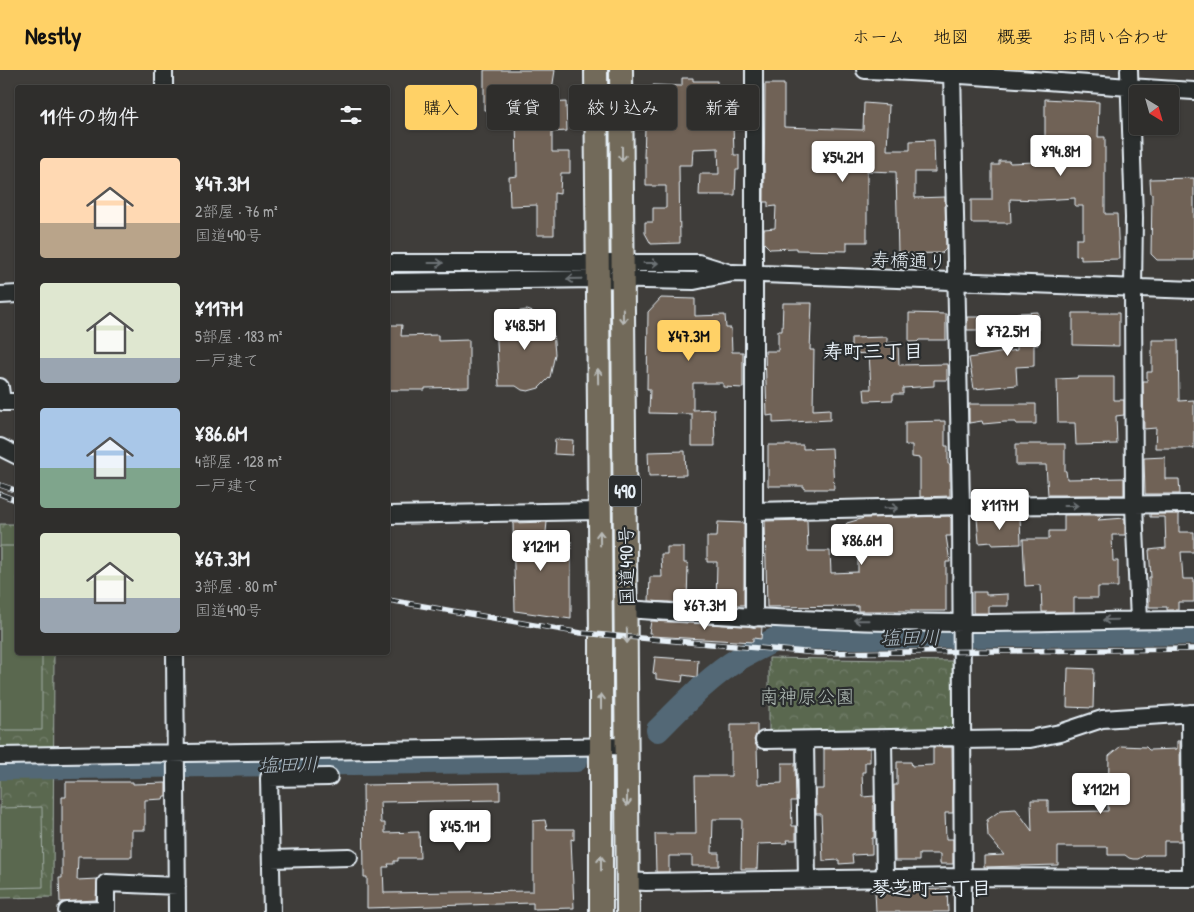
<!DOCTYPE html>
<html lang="ja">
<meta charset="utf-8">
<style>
:root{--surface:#2f2e2c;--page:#373634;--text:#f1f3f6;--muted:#a7a8a9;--line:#4a4a48;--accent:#ffd166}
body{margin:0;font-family:"Patrick Hand","Klee One",sans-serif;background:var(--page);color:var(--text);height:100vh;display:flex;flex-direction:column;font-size:19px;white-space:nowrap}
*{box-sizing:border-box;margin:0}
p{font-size:16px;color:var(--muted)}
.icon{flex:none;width:28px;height:28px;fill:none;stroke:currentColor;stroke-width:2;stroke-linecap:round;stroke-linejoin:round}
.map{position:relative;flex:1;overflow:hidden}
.sheet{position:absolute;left:15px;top:15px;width:375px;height:570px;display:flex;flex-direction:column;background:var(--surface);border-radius:5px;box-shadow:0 1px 4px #0004,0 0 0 1px var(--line)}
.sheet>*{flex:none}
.banner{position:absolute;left:405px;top:15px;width:475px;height:45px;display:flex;gap:10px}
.needle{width:32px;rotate:143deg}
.tools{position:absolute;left:1129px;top:15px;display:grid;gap:10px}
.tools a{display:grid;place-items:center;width:50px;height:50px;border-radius:5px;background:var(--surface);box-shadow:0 1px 4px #0004,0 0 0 1px var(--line);font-size:25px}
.price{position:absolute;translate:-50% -42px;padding:0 11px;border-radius:5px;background:#fff;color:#222;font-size:16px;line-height:32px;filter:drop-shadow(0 1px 2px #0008)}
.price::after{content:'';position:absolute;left:50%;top:30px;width:15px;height:11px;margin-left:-8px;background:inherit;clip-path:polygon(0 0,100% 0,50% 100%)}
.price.on{background:var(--accent);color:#111}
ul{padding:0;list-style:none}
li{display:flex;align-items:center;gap:15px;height:125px;padding:0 25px}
li span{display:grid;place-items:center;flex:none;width:140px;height:100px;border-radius:5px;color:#555}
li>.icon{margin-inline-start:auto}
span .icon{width:60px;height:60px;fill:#fffc;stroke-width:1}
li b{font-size:21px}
h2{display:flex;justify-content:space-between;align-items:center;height:60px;padding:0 25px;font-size:21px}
.tag{padding:0 18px;border-radius:5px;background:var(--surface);box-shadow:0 1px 4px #0004,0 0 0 1px var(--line);font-size:18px;line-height:45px}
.tag.on{background:var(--accent);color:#111}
header{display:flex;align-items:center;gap:30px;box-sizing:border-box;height:70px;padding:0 25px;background:var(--accent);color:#111}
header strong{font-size:24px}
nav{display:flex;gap:28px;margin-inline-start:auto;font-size:18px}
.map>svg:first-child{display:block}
</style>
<header>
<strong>Nestly</strong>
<nav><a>ホーム</a><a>地図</a><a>概要</a><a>お問い合わせ</a></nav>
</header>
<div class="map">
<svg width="1194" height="842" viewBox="0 0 1194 842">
<defs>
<pattern id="grass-dots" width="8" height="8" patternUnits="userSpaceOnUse" patternTransform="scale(1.25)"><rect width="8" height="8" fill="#5a6850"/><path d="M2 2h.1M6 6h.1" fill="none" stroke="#727e6a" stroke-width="1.8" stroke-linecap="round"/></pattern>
<pattern id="park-crowns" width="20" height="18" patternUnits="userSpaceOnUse" patternTransform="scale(1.25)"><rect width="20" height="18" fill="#5a6850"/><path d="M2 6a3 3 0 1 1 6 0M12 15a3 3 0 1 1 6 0" fill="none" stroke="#727e6a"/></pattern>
</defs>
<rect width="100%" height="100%" fill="#3f3d3a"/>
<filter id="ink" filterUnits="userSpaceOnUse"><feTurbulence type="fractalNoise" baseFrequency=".02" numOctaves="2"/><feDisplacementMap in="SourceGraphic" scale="10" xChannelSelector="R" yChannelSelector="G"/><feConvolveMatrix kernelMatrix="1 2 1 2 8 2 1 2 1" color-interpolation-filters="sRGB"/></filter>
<g filter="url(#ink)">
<path fill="url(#grass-dots)" stroke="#a1aca4" d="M608,15l3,2v149h-5v-150z
M606,240h6l3,273h-6z"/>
<path fill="url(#park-crowns)" stroke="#a1aca4" d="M0,454h17l1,128 36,1 -1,244 -53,1z
M769,588l183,3 1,71 -184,4z"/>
<path fill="#5a6850" stroke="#a1aca4" d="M0,476h17l1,106 24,1v77h-42z
M42,737l1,80 -43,1v-80z"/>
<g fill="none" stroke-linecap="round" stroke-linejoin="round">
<path stroke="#526876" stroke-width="24" d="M658,660c25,-25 51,-53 82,-72 12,-7 25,-13 38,-20l416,-5
M0,698l576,-8"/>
</g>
<path fill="#706256" stroke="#e8f1f8" d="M484,0h71l-5,33 16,-1 1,29 -15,1v20h18v21h-9l-1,21 -6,-1v42h-17v-30l-27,1 -1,-29 8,-1 -1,-65 -32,-1z
M682,8h11v3h24v12h-7v25h8v7h15l1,30h5v15h-3l-1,25h-36l1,-21h19l-1,-26 -25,1 -1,16h-13l1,78 -29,1 -6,-11v-11h8v-14h13v-22h-20v-29h-2l1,-29h8v-43l29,1z
M765,14h19v43l79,3 1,-27 25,2 -2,45h23v-9l24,-1 1,32h-20v26l30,-1 1,52 -4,4 -44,1 -2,-82 -29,-1v71h-20v9l-51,-1v-2l-26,1 -6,-6v-14l11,-1 1,-22 -8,1v-5h-4z
M1045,29l54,3 -1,35h7v77h12l2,45 -38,1v-5l-5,1v-17h7v-33h-8v-8l-35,2 -30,-1 1,24h-40v-23h21v-35h7v-4h10l1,2 26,-1 1,-13h8z
M1194,108v82h-37l-6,-6 1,-60h-1l-1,-15z
M661,228l34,1v17l30,-1 1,13h5l1,24h11v36l-20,-1v-4h-30v27l21,-1 1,37h-23v-32l-43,-1 1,-24h-3l1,-77z
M783,233h29l-2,47h4l-1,60 17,-1v11l-57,3v-8l-6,1 -2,-65h13v-20h4z
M527,240l12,4 14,18 2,22 -5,23 -11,11 -11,3 -6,-1 -6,-4h-17l-3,-66 14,-1 10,-8z
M1038,242v33h-4v21l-18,1 1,18 -43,4 -5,-31 48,-8v-37z
M909,243l37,1v26h-27l-2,2h-8z
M1073,243h46v33l-46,-1z
M967,247h13v13h-13z
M388,255h14l-1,11 37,-1v6l31,-1v47l-44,1v2h-37z
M887,267v6h11l1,22 48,-1v16h-13v6l-31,2v6h-10v6l-28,1 -1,-12h7l-2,-36 -18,1v-16z
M1152,270h26l1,61 15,-1v48h-39l1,-20 -12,1 -1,-48h4v-9h5z
M1077,307h37v23h10v15l-8,1 1,28 -41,1 -1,-22h-17l-1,-44 20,-1z
M969,334h67v20h-20v-2h-11l-22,2 -1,-3 -13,2z
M945,351v25h3v18h2v32l-30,1v-39l-8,-1v-12h-7v-23z
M555,369l18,1 -1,15 -18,-1z
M1016,374h49v27h1l1,8 57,-1v17h-76l-2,-30h-30z
M768,375h35v4l29,-1 2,41h-30v-3h-36z
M685,381l1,24 -37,1 -1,-24z
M1165,387v22h14l1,15h-35l-1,-36z
M1150,444h29v18h15v20h-13l2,27h11v23h-16v8h-11v-3h-18v-30h2l-2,-27 17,-2 -1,-31h-15z
M1064,445h39l-5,5 27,-2v17h-13l1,26h5v26h-20v11h-24v14h-32l-1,-27 -16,1 -2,-47h26v-8h15z
M949,446l2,2v18h-5l4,26h-4v49h-88v-5l-91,1 -2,-86 42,-1 1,31h22l1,22 27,-1v-19l-16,-5 -2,-9 1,-9 6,-7 17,-5z
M1020,447l1,27 -29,1v-3l-13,1 -2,-25z
M547,452l-2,20 26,-1v78l-56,-8 -2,-88z
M718,452l26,1v82h-28l1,-43h-10v-25h10z
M667,477h17v16h4l-1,40 -38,-2 1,-24h12l-1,-23h6z
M973,522h13v3l22,-1v12h-20v7h-15z
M651,551l111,6 -1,12 -8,-1v4l-102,-6 1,-3h-3z
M655,587l43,3 -1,17 -14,-2 -1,7 -26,-3v-5l-3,-1z
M1068,598l26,1 -1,39 -26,-1z
M731,654h26v9l-3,7 3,7 1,37 24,-1v-20h13l1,38h-5l1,25h4v14h-9l1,3 -30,1 -1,25h-16l1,-50h-29l-1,34h7v13h-27v-10h-23v16h-13l-1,-38h41l-1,-58h36z
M1177,671h3l1,100h-17v14h-19l-7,4h-5l-4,-1 -4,-3h-17v-8h-50v18l-74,2v-11l20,-1 -16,-19 -1,-16 14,-10 15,-1 16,22 -1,-31h17v12l60,-1 1,-55 12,-10 25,1 3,3 28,-1z
M933,677h19l1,66h-8l1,26h7v25h-13v-10h-21v7h-24l-1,-76h3v-23h14l1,4 21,-1z
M870,678v14h-5v10h-3l1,25 11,-1v42h-2v16l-20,1 1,8 -14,1v-4l-16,1 -2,-47h-5v-25h8v-40z
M66,712h67v2l33,-1v13h-2l-1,3 -18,1v30h-13v27h-54l-1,23 20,-1 -1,21 -36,2 -1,-24h3v-81h4z
M500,713v17l-120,2 1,21h4v10l34,-1 1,26h-22v3h-4v3h-6l1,3h-6l1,26 149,-2v-70l12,-1 2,9h27v11l-3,-1 3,69 -41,1v-6l-166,5v-31h-3l-1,-92z
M947,819l1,23h-72l-1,-21z"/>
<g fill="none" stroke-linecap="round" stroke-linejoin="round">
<g stroke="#e8f1f8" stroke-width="20">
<path id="minor" d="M164,0v18
M754,0v548
M865,0c110,4 219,15 329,21
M952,0l9,436 2,406
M1129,0l5,148 -1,70 1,218 5,114
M388,193h310l32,10
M388,212l209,-3 97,2 39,-8 461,17
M0,225l18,-1
M0,317l2,15h16
M0,377l18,9
M755,441l206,-5 233,-2
M388,445l211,-4
M626,539c112,8 224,14 337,14 77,0 154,-3 231,-3
M175,582l2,260
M1190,643l1,165
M883,669l2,140
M764,670l189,-3 10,3 67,-1 30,-6 42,-14 92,-6
M805,670l2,140
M0,686l627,-10
M271,789l78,-2
M628,811l18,1 317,-5 231,1
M67,841l39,-1v-27l71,3
M272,842l-3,-134 60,-1"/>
</g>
<g stroke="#e8f1f8" stroke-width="26">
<path id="highway" d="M596,0l5,565v277
M621,0l7,842"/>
</g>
<use href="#minor" stroke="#2a2d2e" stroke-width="16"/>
<use href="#highway" stroke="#726b5a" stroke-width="22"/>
<g stroke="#e8f1f8" stroke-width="5.5">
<path id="rail" d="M0,415l18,6
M0,424l18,7
M388,530l193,33 236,20 377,-4"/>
</g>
<use href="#rail" stroke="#2a2d2e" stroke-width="4" stroke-dasharray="11" stroke-linecap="butt"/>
</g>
<defs><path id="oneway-shaft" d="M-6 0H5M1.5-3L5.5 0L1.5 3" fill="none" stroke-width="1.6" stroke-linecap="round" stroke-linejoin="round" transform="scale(1.25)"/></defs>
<g stroke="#b9bbb9">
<use href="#oneway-shaft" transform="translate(622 84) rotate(90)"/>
<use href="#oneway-shaft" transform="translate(623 246) rotate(89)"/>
<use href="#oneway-shaft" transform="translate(598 306) rotate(-91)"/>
<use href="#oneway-shaft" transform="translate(600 468) rotate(-91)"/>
<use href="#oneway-shaft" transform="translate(627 566) rotate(89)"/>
<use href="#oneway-shaft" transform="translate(601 631) rotate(-90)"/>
<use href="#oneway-shaft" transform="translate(627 729) rotate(90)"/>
<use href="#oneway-shaft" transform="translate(601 793) rotate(-90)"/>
</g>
<g stroke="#6c7275">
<use href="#oneway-shaft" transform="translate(436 193)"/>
<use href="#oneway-shaft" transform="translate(651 193)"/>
<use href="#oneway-shaft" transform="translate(574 209) rotate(179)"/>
<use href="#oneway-shaft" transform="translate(1071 436)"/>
<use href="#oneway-shaft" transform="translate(891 438) rotate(-1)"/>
<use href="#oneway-shaft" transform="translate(861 550) rotate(-179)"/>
<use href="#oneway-shaft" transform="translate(1110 550) rotate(179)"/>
</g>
</g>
<g text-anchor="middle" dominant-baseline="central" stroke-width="4.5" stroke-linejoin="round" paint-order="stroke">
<rect fill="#2a2d2e" stroke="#afb6bb" stroke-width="1" x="609" y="405.5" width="32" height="31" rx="4"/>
<g font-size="18" font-weight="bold" fill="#e8f1f8">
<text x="625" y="421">490</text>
</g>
<g font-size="19" fill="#e8f1f8" stroke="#2a2d2e">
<text transform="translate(909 190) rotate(2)">寿橋通り</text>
<text transform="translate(626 496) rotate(-91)">国道490号</text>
</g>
<g font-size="19" fill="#afbab5" stroke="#2a2d2e">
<text x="807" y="626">南神原公園</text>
</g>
<g font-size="20" font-weight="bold" fill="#e8f1f8" stroke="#2a2d2e">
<text x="873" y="280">寿町三丁目</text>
<text x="931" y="817">琴芝町二丁目</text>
</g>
<g font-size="20" font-style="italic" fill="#acbac4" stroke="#2a2d2e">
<text transform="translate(910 567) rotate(-1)">塩田川</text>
<text transform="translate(288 694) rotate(-1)">塩田川</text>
</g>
</g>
</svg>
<div class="tools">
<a><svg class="needle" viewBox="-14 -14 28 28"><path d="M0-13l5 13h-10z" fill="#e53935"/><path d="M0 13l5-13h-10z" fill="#a7a8a9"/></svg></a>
</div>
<b class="price" style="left:1061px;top:107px">¥94.8M</b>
<b class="price" style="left:843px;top:113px">¥54.2M</b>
<b class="price" style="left:525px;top:281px">¥48.5M</b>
<b class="price" style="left:1008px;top:287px">¥72.5M</b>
<b class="price on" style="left:689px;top:292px">¥47.3M</b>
<b class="price" style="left:1000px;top:461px">¥117M</b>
<b class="price" style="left:862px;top:496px">¥86.6M</b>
<b class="price" style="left:541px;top:502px">¥121M</b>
<b class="price" style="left:705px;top:561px">¥67.3M</b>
<b class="price" style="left:1101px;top:745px">¥112M</b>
<b class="price" style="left:460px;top:782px">¥45.1M</b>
<div class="banner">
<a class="tag on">購入</a>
<a class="tag">賃貸</a>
<a class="tag">絞り込み</a>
<a class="tag">新着</a>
</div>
<section class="sheet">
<h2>11件の物件<svg class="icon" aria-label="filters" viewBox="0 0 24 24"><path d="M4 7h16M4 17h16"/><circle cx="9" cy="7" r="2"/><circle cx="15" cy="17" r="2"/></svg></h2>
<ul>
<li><span style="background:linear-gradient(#ffd9b3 65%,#b9a48a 0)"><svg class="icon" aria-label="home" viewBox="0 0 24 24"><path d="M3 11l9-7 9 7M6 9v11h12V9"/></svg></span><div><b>¥47.3M</b><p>2部屋 · 76 m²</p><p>国道490号</p></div></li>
<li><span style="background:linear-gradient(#dfe7d0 75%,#9aa5b1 0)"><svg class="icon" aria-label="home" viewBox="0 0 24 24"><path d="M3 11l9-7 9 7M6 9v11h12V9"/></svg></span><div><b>¥117M</b><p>5部屋 · 183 m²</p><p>一戸建て</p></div></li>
<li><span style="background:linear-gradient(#a9c7e8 60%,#7fa58c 0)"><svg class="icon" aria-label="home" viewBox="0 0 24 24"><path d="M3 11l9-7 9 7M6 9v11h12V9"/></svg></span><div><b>¥86.6M</b><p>4部屋 · 128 m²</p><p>一戸建て</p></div></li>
<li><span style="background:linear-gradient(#dfe7d0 65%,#9aa5b1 0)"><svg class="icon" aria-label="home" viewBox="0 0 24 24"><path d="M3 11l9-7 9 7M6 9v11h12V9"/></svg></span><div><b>¥67.3M</b><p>3部屋 · 80 m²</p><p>国道490号</p></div></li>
</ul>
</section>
</div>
